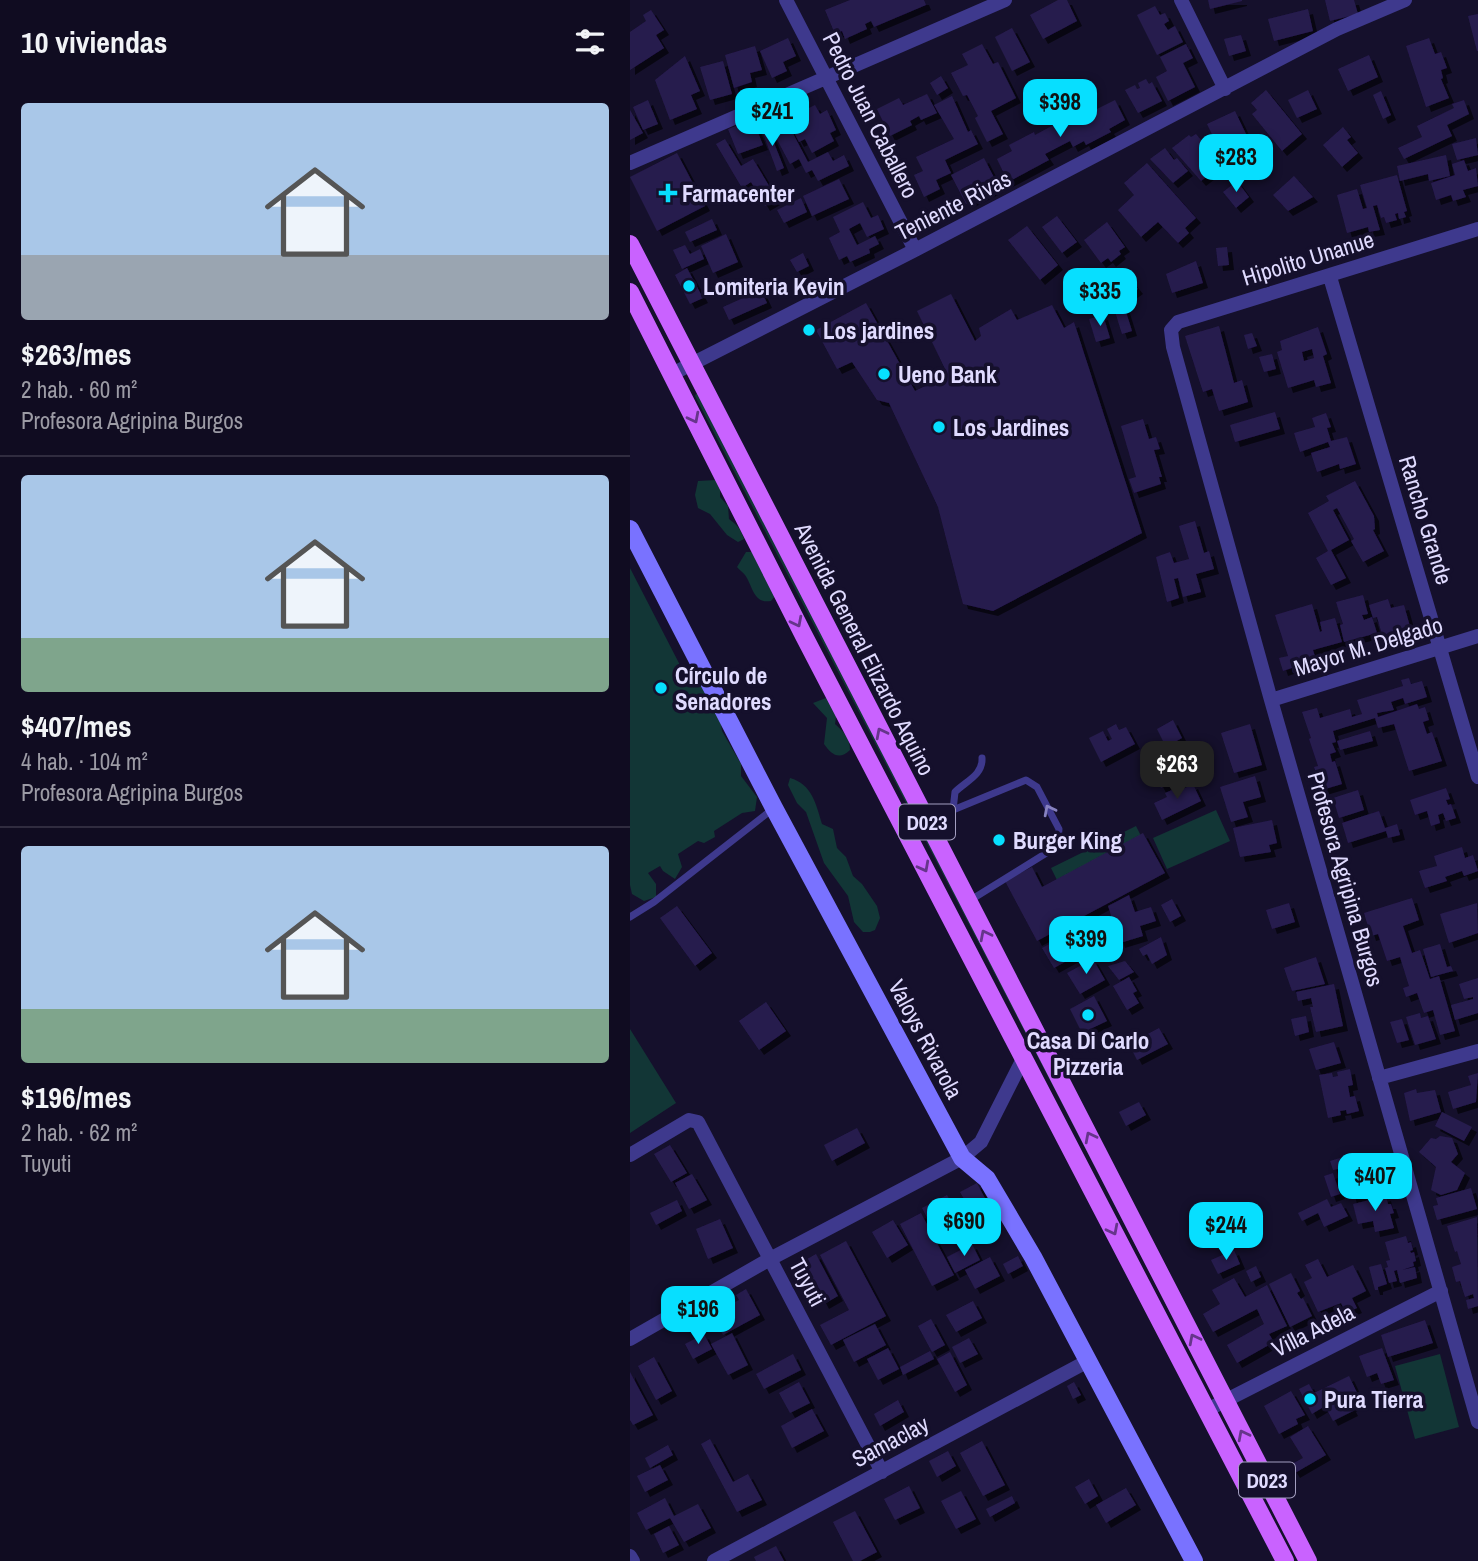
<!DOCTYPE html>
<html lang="es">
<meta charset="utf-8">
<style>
:root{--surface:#100c21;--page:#1e1a2e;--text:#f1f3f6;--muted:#9c9ba5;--line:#302c3f;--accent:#07dfff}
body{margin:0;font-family:"Archivo Narrow",sans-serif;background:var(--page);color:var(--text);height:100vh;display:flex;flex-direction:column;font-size:26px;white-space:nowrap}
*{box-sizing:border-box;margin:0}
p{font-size:23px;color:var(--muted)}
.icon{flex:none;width:38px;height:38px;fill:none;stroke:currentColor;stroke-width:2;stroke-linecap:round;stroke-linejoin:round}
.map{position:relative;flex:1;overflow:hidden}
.side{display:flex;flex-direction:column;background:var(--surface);width:630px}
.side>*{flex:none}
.price{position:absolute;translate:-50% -60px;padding:0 16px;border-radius:14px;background:var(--accent);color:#111;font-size:23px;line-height:46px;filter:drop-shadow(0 2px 4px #0008)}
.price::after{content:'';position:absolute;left:50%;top:42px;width:21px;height:16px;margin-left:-10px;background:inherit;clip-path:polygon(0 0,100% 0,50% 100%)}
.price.current{background:#222;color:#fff}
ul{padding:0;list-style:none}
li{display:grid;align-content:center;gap:14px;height:371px;padding:0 21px}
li+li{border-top:2px solid var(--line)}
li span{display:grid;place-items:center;height:217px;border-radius:7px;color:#555}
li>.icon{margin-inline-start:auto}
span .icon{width:126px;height:126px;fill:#fffc;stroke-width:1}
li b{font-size:30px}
h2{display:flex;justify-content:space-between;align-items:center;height:84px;padding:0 21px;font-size:30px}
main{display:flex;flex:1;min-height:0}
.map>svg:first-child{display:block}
</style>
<main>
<section class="side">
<h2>10 viviendas<svg class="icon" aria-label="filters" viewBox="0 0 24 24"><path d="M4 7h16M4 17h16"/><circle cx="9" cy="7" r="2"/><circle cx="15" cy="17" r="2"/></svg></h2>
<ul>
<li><span style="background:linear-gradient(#a9c7e8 70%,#9aa5b1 0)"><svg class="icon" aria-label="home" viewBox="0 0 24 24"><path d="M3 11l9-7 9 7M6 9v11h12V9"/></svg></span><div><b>$263/mes</b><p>2 hab. · 60 m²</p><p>Profesora Agripina Burgos</p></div></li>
<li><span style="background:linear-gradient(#a9c7e8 75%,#7fa58c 0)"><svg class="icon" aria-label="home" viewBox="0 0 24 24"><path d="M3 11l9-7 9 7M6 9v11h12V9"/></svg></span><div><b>$407/mes</b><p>4 hab. · 104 m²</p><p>Profesora Agripina Burgos</p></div></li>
<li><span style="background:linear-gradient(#a9c7e8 75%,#7fa58c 0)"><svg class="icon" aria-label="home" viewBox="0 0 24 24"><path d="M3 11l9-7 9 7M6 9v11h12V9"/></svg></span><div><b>$196/mes</b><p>2 hab. · 62 m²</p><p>Tuyuti</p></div></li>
</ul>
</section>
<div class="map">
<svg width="848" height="1561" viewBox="0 0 848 1561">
<defs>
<filter id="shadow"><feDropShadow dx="5" dy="5" stdDeviation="0" flood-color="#0009"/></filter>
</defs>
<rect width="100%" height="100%" fill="#15102c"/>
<path fill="#123636" d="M66,394h2l513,997 -516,-995z
M86,480l4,4v13l8,9 1,13c8,6 12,10 15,20l-6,3 -11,-7 -17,-21 -12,-6 -3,-13 3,-14z
M116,552h7l22,44 -4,5c-18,3 -18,-15 -26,-26 -2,-3 -6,-5 -8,-8z
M0,568l52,101 5,-1 13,2 20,47 2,14 19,33v12l16,21 -2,14 -13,2 -28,18 1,6 -11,6 -6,-2 -20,13 4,13 -7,12 -12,-8 -3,-5 -12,7 8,11v13l-12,4 -12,-7 -2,-9z
M196,698l6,1 5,12 -2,13c9,8 15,14 15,26 -11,11 -19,4 -26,-6l3,-26 -14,-15z
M160,778c22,6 26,26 32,46l11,5 4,19 9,9 7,19 9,8 15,22 3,12 -5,12 -5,2h-7l-9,-10 -6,-26 -24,-33 -18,-51 -9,-9 -9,-18z
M586,810l14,31 -63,28 -14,-31z
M506,826l23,46 -85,42 -23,-46z
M0,1029l46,74 -46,30z
M810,1354l19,73 -44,12 -20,-73z"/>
<path fill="#271b4e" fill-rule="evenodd" filter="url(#shadow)" d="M220,0h74l2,5 -52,22 -3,-6 -6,3 2,5 -22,10 -3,-8 -7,3 -10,-24z
M428,0h9l10,21 -34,18 -13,-24z
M578,0h34v1l-32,8z
M695,0h29l4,14 -28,7z
M525,6l5,9 5,-2 4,8 -5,3 4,6 7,-4 8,16 -26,13 -20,-40z
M678,9l5,22 -39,10 -6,-22z
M21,10l13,20 -8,5 8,13 -34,22v-38l16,-11 -3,-6z
M848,14v37h-1l-9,-35z
M382,28l18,34 -18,9 -17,-34z
M611,35l5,16 -17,5 -5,-17z
M158,38l8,18 -13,6 4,9 -15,7 -12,-27z
M799,38l6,16 6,-2 6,16 -6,2 2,8 -2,1 8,19 -23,9 -20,-61z
M352,44l11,20 5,-2 18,36 -25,13 12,23 -16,8 -12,-24 3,-2 -11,-21 -4,1 -12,-23 17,-8 -6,-11z
M556,44l7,14 -10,5 12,24 -27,14 -12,-24 11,-6 -7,-14z
M125,46l7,24 -12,3 2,9 -18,6 -9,-33z
M739,55l9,22 -30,14 -10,-22z
M55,56l15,35 -9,4 6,14 -27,11 -15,-40z
M93,61l9,33 -22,6 -10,-33z
M311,76l7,12 -11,7 -7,-12z
M516,79l3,5 3,-2 10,19 -24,12 -13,-23 10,-5 2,4 3,-1 -2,-5z
M636,90l36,44 -20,17 -30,-37 5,-4 -6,-7z
M678,90l9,19 -20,9 -9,-18z
M751,91l10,24 -8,4 -10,-24z
M297,94l10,19 -16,7 -2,-4 -9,5 2,4 -22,11 -13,-27 22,-11 4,7z
M322,96l16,36 3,-2 7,14 -33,16 6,13 -15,7 4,9 -16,8 -10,-22 9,-4 -7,-14 38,-18 -20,-34z
M18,100l10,24 -15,6 -10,-23z
M485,100l10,20 -16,9 2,3 -25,13 -2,-4 -11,6 -3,-6 -25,13 4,6 -41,22 -11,-23 15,-8 -3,-6 25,-13 1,3 24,-13 3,6 10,-5 -4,-6 22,-12 3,6z
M834,100l5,14 -22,11 5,11 -48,23 -6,-11 24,-11 -5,-11 37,-18 -2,-4z
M185,105l5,9 7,-4 9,20 -6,3 4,8 -22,12 -7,-14 -6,3 -12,-23z
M0,110l13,23 -13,7z
M605,111l11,23 -28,13 -11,-23z
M123,120l10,25 -25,9 -10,-25z
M157,122l21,40 20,-10 5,9 11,-6 5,11 -31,15 -6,-11 -6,3 -7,-14 -9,5 -18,-34z
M137,125l17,43 -7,3 -16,-43z
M713,127l8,10 -4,3 11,13 -16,14 -19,-22z
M566,134l26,31 -21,16 -29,-33 17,-13 2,2z
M846,138l2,17 -21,5 -5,-16z
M95,139l16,27 12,-7 24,40 -12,7 -14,-24 -9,6 -26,-44z
M535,148l9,12 3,-2 11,13 -15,12 -23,-24z
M47,153l28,53 -48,25 -27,-54z
M816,155l4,21 -21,5 -1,-7 -28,7 -3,-15z
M354,158l15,29 -33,17 -15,-29z
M834,160l4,11 8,-3 2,18 -15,4 3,7 -13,4 -2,-6 -15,5 -5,-17 24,-8 -3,-11z
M517,163l49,55 -11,10 4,5 -11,10 -20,-21 -17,15 -23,-27 16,-15 -10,-12z
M767,175l10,36 -3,1 2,5 -7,2 -1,-6 -3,1 2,6 -11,3 -2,-6 -3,1 -4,-13 -4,1 7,24 -11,2 -1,-5 -21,6 -10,-38 20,-6 6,20 4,-1 -7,-23z
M664,176l19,21 -25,14 -15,-16z
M209,179l10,20 -37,17 -9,-20z
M607,181l12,16 -13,11 -13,-16z
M171,198l6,14 -23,11 -7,-13z
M233,202l8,16 7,-3 6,14 -17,8 -7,-14 -11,6 8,16 18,-9 4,8 -10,5 1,4 -20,9 -3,-6 -8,4 -10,-22 11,-6 -7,-15z
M427,216l20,26 -15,11 -20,-26z
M82,219l5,11 -27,12 -5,-10z
M477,222l18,25 -6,4 2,3 -10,8 -3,-4 -7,5 -17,-23z
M397,226l31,39 -18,15 -32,-40z
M96,234l12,28 -25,11 -12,-27z
M55,245l5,9 10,-5 4,10 -22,10 -9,-19z
M597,247l2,18 -11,1 -2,-18z
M173,253l6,13 -12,6 -7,-12z
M566,261l7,22 -31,10 -6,-19z
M57,268l16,30 -13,6 -15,-29z
M496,274l12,15 -15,11 -11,-16z
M131,290l6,13 -38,17 -6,-13z
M321,294l24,47 6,-5 -2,-8 32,-19 6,11 35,-15 12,23 10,-6 68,211 -149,78 -30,-7 -25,-97 -49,-104 -12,-3 -25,-38 -15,7 -21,-39 50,-27 49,88 33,-16 -31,-64z
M492,299l10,32 -10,3 -9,-29z
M473,315l7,23 -14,4 -7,-23z
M589,326l15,57 8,-3 6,22 -29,9 -7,-22 -9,3 -18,-56z
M688,327l9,27 -4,2 8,27 -15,4 -2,-7 -26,8 -11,-36 5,-2 -2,-9zM682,349l2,9 -10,3 -2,-9z
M622,333l5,13 -9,3 -4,-14z
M642,354l4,15 -12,3 -5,-15z
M645,412l5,17 -45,13 -5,-17z
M696,413l5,14 -4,1 4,13 16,-4 9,27 -16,5 -1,-5 -22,8 -6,-19 19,-6 -2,-5 -28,10 -6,-19 21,-6 -3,-9z
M513,419l6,20 7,-2 4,12 -6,1 8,27h-3l2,7 -27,9 -5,-14 7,-2 -15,-51z
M725,481l19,35 1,13 -2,1 11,21 -21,11 -12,-21 3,-2 -17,-31 -4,2 16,30 -18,10 15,28 -15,7 -15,-27 12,-7 -20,-38 21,-12 -3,-5z
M565,521l9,32 5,-2 5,18 -18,5 5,18 -18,5 -5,-19 -4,1 5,19 -12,4 -11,-45 14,-5 4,11 15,-4 -10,-33z
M733,595l5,19 -6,1 2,5 8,-3 5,16 -33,9 -4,-17 3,-1 -7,-22z
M758,599l3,9 13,-3 7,25 -28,8 -6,-21 -4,1 -4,-13z
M682,604l8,28 2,-1 -2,-9 15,-4 7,24 -29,8 5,16 -25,7 -1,-5 -9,3 -4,-13 9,-2 -13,-41z
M779,678l2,6 11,-3 5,16 -22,7 -2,-6 -12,4 3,8 -17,3 1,4 39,-13 2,5 6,-2 4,13 -6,2 4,12 5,-2 10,29 -33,10 -15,-47 -16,4 -3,-10 -42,13 3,11 -4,1 4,9 -6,2 2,8 3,-1 7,23 -20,6 -8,-23 4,-1 -9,-27 2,-1 -9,-26 15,-4 3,10 30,-9 2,8 10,-3 -5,-14 46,-14 -2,-6z
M543,720l9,18 -16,9 -9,-18z
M486,724l3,6 7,-3 9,17 -34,18 -12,-24 14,-7 5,10 4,-2 -5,-10z
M620,724l12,41 -28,8 -13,-40z
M740,731l3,10 -33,9 -3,-9z
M529,750l15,31 -13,7 -15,-31z
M625,776l6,21 -18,5 5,15 -17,5 -11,-35z
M563,784l8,17 -39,19 -8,-17 13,-6 -2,-4 14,-6 2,3z
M816,788l4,11 -4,1 2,5 3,-1 5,14 -10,3 -3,-8 -5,2 2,8 -9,3 -4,-15 -12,4 -5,-15z
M728,790l6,20 -25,8 -6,-20z
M749,811l6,17 12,-4 3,11 -12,3 -2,-7 -38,12 -6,-20z
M642,820l5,23 -8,2 2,7 -31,5 -7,-29z
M513,833l22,40 -128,68 -32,-60 27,-14 10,20z
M832,847l3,11 8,-3 5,16 -14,5 -2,-5 -17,6 2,4 -22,7 -6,-17 18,-5 -3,-10z
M499,895l6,17 16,-5 5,14 -16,5 3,10 -23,7 -12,-37z
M782,898l7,22 -16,6 9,27 8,-3 10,29 9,-3 16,55 -15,4 -7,-25 -9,3 -7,-20 -11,4 -3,-9 6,-2 -9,-29 -13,4 -9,-27 -7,2 -7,-23z
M542,899l9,17 -11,6 -9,-17z
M659,903l6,19 -23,7 -6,-19z
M847,903l1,30 -29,10 -9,-29z
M47,906l35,47 -17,13 -35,-48z
M481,926l4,12 -28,10 -5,-12z
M442,932l11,20 -29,16 -12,-20z
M531,937l6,18 -15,9 -5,-10 -4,2 -4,-7z
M810,944l7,23 4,-1 2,5 -22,6 -8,-28z
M686,957l9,27 -33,7 -8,-23z
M463,959l12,21 -25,14 -13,-21z
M495,961l9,11 -15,8 -11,-14z
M499,977l8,14 -4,2 6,10 -12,7 -14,-24z
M848,978v35l-23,7 -4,-15 22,-6v-2l-9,2 -5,-15z
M704,984l9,42 -27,6 -6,-25h3l-2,-9 -13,3 -2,-9z
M464,996l13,25 -25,12 -12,-24z
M136,1002l20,29 -27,19 -20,-29z
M790,1013l1,5 7,-2 8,23 -21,6 -9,-28z
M676,1016l3,16 -14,4 -4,-17z
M772,1019l7,21 -12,3 -7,-21z
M529,1028l9,16 -31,16 -8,-16z
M704,1042l7,21 -25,7 -7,-21z
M720,1069l3,16 -5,1 2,11 5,-1 4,15 -12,3 -1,-4 -6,1 1,4 -13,3 -9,-43 13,-2 1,4 5,-1 -1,-4z
M848,1073l-2,29 -23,7 -5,-17 23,-7 -3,-9z
M786,1089l1,4 18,-3 6,22 -31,9 -6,-28z
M509,1102l7,13 -20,11 -7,-14z
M812,1112l30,15 -8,14 -29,-15z
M227,1128l8,15 -33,18 -8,-16z
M810,1136l12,2 6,16 -7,8 14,11 -8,17 -16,5 -10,-5 5,-23 -17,-15 12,-14 5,1z
M40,1145l17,28 -16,9 -17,-28z
M710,1158l3,10 -10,2 -3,-9z
M753,1167l6,22 -37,10 -6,-23z
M703,1173l7,21 -9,3 -7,-21z
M62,1174l15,26 -18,9 -14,-26z
M347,1183l12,23 -16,9 -13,-23z
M841,1188l6,21 -40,11 -4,-14 5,-1 -2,-7z
M317,1195l15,28 -25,13 -15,-28z
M756,1196l2,8h3l3,9 -4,1 4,14 -19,4 -2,-11 -15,3 -5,-20z
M697,1199l4,8 10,-4 7,13 -24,11 -6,-14 -16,8 -4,-8z
M47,1200l5,11 -26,14 -6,-12z
M291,1213l33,62 -22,11 -32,-62z
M847,1217l1,89 -10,3 -2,-9 8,-2 -1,-4 -8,3 -5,-16 -4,1 -4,-15 9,-3 -4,-13 -2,1 -8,-26z
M90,1219l13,29 -25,11 -12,-30z
M263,1220l15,25 -21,13 -15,-26z
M776,1236l2,7 3,-1 2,8 -3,1 1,2 3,-1 2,9 -3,1 1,4 -12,4 13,-3 2,11 -17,5 -3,-13 -3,1 3,10 -8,2 -4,-15 3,-1 -2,-6 4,-1 -5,-18z
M216,1241l40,75 -55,29 -11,-20 29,-15 -29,-55z
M342,1244l8,16 -25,13 -8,-16z
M604,1250l6,14 -22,10 -7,-14z
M186,1254l22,42 -14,8 -22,-42z
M388,1256l5,10 -15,8 -5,-10z
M360,1257l10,19 -25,13 -10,-19z
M688,1259l9,18 26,-12 13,26 -14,7 5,10 -11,5 -5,-10 -23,9 -14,-30 8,-4 -7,-13z
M751,1264l6,20 -9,3v3h-3l-6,-23z
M626,1266l5,11 -10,5 -5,-11z
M661,1273l9,18 -3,2 4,6 2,-1 9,18 -22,11 -21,-43z
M604,1278l11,19 22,-12 20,41 -18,8 5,8 -37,21 -10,-18 37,-21 -7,-15 -44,23 -10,-18 17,-10 -8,-14z
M116,1289l14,26 -37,20 -13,-26 10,-6 3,5 16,-8 -3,-5z
M343,1301l9,17 -26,14 -10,-17z
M301,1319l14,26 -13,7 -14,-26z
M795,1320l8,23 -45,14 -7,-22z
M245,1324l11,21 -32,17 -11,-22z
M102,1333l16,32 -20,10 -17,-31z
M74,1334l8,15 -19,10 -8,-15z
M339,1338l9,16 -18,9 -8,-16z
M258,1348l11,21 -21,11 -11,-21z
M752,1348l12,32 -13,4 -4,-11 -10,4 -8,-21z
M300,1351l4,8 -31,16 -3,-8z
M320,1352l17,33 -12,7 -18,-33z
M163,1354l8,16 -37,19 -8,-15z
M24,1357l18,34 -16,9 -18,-34z
M0,1372l23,43 -20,10 -3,-5z
M719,1376l12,25 -10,6 2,4 -20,10 -8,-15 -13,8 -13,-25 10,-5 5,9z
M169,1382l11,21 -20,10 -11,-20z
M444,1382l7,13 -8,4 -6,-13z
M661,1391l14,24 -9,4 2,5 -19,10 -15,-28z
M268,1400l6,12 -24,14 -6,-12z
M182,1409l12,22 -32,17 -11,-22z
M678,1426l18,29 -31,18 -5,-8 13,-7 -13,-21z
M80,1439l23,43 15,-8 14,26 -25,12 -36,-68z
M352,1441l23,44 -22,11 -23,-43z
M38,1445l5,10 -23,13 -5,-10z
M318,1451l8,15 -19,11 -8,-16z
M30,1465l8,15 -23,12 -8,-16z
M459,1479l9,17 -13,8 -10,-17z
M279,1486l11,22 -25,12 -11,-21z
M496,1488l10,17 -30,18 -10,-18z
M331,1491l15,28 -20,10 -15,-28z
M382,1496l3,7 -25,14 -4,-8z
M35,1498l9,18 24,-12 13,24 -27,14 -14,-24 -24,12 -9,-17z
M225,1511l22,41 -17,9h-7l-20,-39z
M39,1526l10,19 -16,8 -9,-19z
M146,1546l8,15h-28l-2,-4z"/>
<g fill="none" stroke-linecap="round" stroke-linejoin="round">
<path stroke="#3e398d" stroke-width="7" d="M323,810l2,-18c11,-11 28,-17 27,-34
M300,822l23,-12 73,-30 11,7 22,42 -1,12 -10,11 -79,49
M0,917l24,-15 120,-94"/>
<path stroke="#3e398d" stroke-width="14" d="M156,0l129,250
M551,0l44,89
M0,163l375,-163
M848,229l-300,93 -7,8 2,17 98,353 207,722
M700,277l148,500
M42,374l243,-124 422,-221 68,-29
M641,700l207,-64
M749,1078l99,-27
M0,1155l59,-35 9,2 184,350
M0,1339l140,-80 192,-101 19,-16 43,-85
M577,1410l234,-119
M0,1556l3,5
M84,1561l374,-200"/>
<path stroke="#7972ff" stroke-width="18" d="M0,529l144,279 188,350 25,21 46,78 161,304"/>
<path stroke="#c962ff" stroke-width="18" d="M0,244l678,1317
M0,292l174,344 481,925"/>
</g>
<defs><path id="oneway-chevron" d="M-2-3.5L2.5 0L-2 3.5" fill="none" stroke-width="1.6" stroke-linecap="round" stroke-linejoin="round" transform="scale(1.75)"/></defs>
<g stroke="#66358b">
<use href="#oneway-chevron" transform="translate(64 418) rotate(63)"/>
<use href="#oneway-chevron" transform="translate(167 622) rotate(63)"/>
<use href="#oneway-chevron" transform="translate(251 733) rotate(-117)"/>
<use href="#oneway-chevron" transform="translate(294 867) rotate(62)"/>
<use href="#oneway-chevron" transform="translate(355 935) rotate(-117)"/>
<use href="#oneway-chevron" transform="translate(460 1137) rotate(-117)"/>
<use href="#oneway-chevron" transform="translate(483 1230) rotate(63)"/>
<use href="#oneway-chevron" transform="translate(564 1339) rotate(-117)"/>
<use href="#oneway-chevron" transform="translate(613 1435) rotate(-117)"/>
</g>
<use stroke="#8782c0" href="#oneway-chevron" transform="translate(419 810) rotate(-117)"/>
<g fill="#07dfff" stroke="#15102c" stroke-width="2.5">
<path d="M34.5 182.5h7v7h7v7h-7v7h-7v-7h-7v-7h7z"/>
<circle cx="59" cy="286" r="7"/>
<circle cx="179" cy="330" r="7"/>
<circle cx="254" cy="374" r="7"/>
<circle cx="309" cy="427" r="7"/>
<circle cx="31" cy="688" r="7"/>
<circle cx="369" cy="840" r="7"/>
<circle cx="458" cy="1015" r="7"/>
<circle cx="680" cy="1399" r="7"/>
</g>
<g text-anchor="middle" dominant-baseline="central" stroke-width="7" stroke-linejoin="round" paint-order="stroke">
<g fill="#15102c" stroke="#a39ec0" stroke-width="2">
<rect x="269" y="804.5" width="56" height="35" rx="5"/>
<rect x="609" y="1462.5" width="56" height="35" rx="5"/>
</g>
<g font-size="21" font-weight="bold" fill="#e0dbff">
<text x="297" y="822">D023</text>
<text x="637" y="1480">D023</text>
</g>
<g font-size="23" fill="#e0dbff" stroke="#15102c">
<text transform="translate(241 115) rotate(63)">Pedro Juan Caballero</text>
<text transform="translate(323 205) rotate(-27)">Teniente Rivas</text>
<text transform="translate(678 258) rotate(-17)">Hipolito Unanue</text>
<text transform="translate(796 520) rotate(73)">Rancho Grande</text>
<text transform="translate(738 646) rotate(-17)">Mayor M. Delgado</text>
<text transform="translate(235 649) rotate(63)">Avenida General Elizardo Aquino</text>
<text transform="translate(716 879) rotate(74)">Profesora Agripina Burgos</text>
<text transform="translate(296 1039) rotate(62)">Valoys Rivarola</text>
<text transform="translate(178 1282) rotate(62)">Tuyuti</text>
<text transform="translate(683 1330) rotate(-27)">Villa Adela</text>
<text transform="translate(260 1441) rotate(-28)">Samaclay</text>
</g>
<g font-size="23" font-weight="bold" fill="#e0dbff" stroke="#15102c" text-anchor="start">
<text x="52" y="193">Farmacenter</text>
<text x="73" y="286">Lomiteria Kevin</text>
<text x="193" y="330">Los jardines</text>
<text x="268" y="374">Ueno Bank</text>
<text x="323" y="427">Los Jardines</text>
<text x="45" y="675">Círculo de<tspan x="45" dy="26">Senadores</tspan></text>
<text x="383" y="840">Burger King</text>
<text x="458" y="1040" text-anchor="middle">Casa Di Carlo<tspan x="458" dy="26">Pizzeria</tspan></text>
<text x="694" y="1399">Pura Tierra</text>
</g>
</g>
</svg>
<b class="price" style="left:430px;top:139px">$398</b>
<b class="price" style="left:142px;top:148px">$241</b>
<b class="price" style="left:606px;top:194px">$283</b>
<b class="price" style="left:470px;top:328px">$335</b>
<b class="price current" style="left:547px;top:801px">$263</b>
<b class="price" style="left:456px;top:976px">$399</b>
<b class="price" style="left:745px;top:1213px">$407</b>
<b class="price" style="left:334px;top:1258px">$690</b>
<b class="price" style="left:596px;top:1262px">$244</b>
<b class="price" style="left:68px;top:1346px">$196</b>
</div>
</main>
